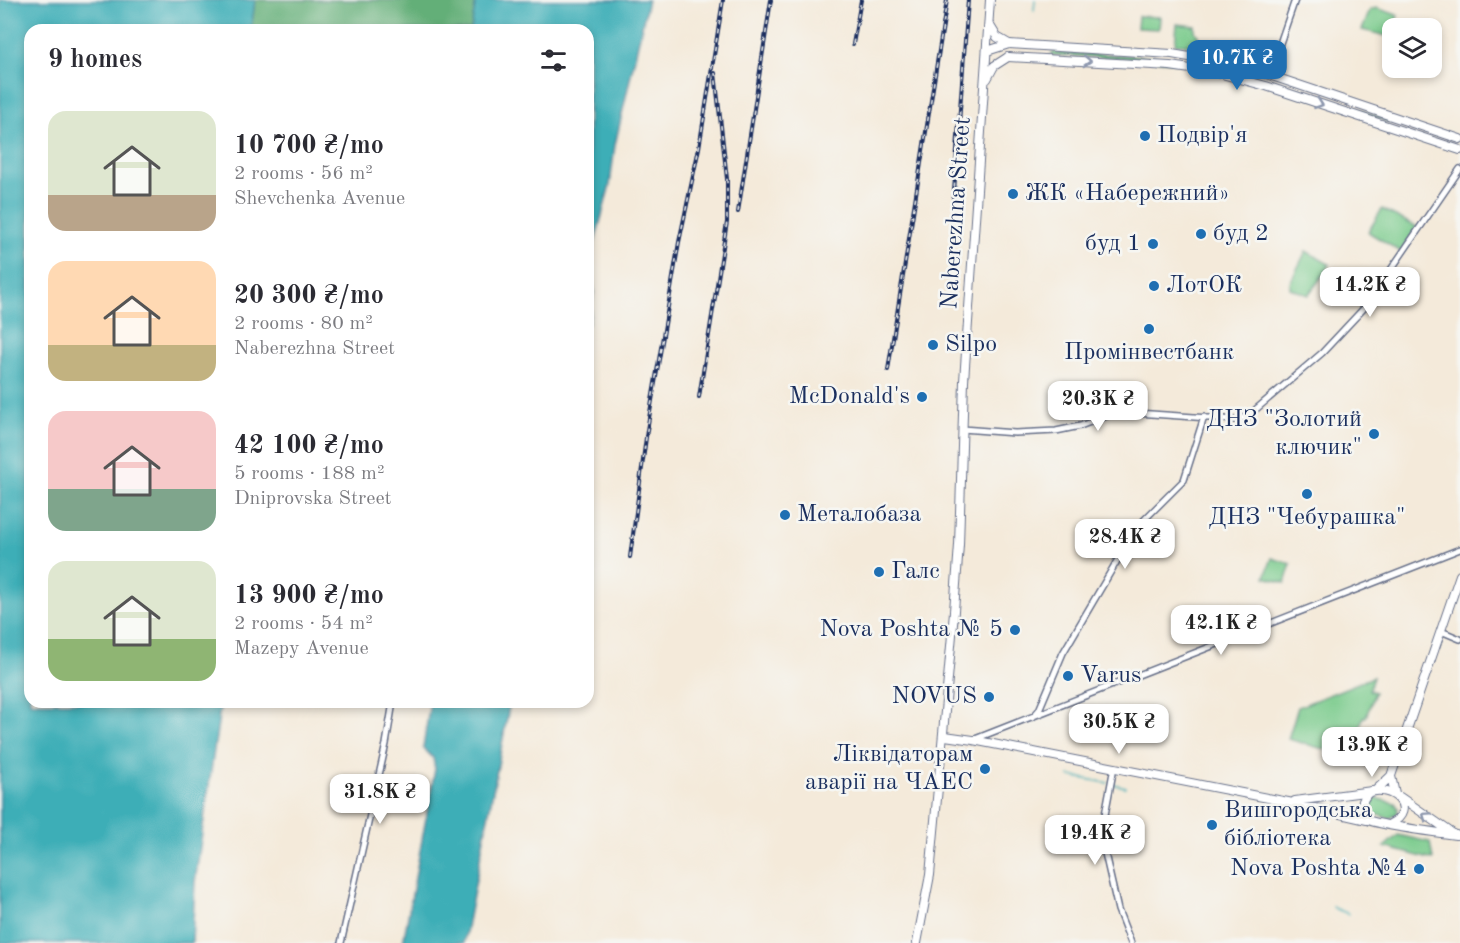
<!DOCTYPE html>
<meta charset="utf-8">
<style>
:root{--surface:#fff;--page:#f2f2f3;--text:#2b2b33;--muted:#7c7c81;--accent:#1f6fb2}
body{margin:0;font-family:"Old Standard TT",serif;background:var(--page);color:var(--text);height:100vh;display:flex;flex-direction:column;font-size:22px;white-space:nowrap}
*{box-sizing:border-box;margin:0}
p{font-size:20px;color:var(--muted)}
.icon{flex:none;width:33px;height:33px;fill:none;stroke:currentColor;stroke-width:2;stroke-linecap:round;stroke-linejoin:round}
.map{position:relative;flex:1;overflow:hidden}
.drawer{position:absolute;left:24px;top:24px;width:570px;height:684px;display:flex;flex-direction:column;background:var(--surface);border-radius:18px;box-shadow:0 3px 9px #0003}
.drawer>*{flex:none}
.fabs{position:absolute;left:1382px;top:18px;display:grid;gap:12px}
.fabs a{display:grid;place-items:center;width:60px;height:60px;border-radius:12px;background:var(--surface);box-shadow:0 3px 9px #0003;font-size:30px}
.price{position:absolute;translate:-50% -51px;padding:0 14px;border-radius:12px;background:#fff;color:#222;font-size:20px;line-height:39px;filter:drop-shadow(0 2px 3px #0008)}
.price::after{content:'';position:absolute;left:50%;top:36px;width:18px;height:14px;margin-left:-9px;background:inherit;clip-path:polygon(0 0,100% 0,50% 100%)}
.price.on{background:var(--accent);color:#fff}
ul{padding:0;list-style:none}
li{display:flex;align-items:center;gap:18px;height:150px;padding:0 24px}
li span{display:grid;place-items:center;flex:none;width:168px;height:120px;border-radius:18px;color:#555}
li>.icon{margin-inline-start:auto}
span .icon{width:72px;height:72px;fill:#fffc;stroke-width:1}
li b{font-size:26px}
h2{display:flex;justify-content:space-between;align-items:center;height:72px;padding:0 24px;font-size:26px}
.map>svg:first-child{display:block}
</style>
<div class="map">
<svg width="1460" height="943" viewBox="0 0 1460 943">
<rect width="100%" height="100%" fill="#f6f6f2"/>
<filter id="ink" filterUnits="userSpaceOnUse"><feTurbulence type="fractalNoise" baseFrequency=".0167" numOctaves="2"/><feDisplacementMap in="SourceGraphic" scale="12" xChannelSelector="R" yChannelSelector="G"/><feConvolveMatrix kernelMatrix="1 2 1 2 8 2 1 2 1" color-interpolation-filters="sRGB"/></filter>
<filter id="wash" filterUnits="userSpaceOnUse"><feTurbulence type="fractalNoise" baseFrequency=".008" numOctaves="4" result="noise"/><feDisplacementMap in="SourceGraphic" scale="24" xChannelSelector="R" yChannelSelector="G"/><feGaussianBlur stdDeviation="1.35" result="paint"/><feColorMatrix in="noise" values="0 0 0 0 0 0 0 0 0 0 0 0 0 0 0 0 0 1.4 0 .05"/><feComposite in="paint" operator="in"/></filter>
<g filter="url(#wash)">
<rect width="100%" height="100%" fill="#f4eada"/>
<path fill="#7acb8c" stroke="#4a7d75" stroke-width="1.5" d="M1376,8l22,7 -4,13h-2l-1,9 -29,-7 8,-20z
M1138,16l22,1 -1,12 -22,-1z
M1177,24l18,2v5l5,8 -1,6 -24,-1z
M1053,52l90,4 -1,3 -89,-4 -2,-1z
M1146,56c38,2 74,9 111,19l1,2 -62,-13 -50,-5z
M1302,90l86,30 1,2 -88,-28z
M1382,209l35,18 -16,25 -33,-20z
M1306,251l23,13 -5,10 -16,21 -18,-7v-5z
M1272,558l19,6 -6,19 -20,-6z
M1201,610l-7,19 -19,4 4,-15z
M1373,677l-4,13 6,2 -9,25h-3l-8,25 2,1 -5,14 -64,-18 10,-32z
M1374,798l21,5 3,5 -1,6 -7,4 -20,-5 -3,-8z
M1398,835l32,7 3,18 -49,-13z"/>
<path fill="#63af78" stroke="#3f6f6b" stroke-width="1.5" d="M255,0h221l-5,30h-220z"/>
<path fill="#3daeb7" stroke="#2c6e8a" stroke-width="1.5" d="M0,0h255l-4,30h-221v672h191l-26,180 -3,61h-192z
M476,0h172l-33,145 -5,40 -17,64 -1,26 2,16 -6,34v-295h-117z
M430,702h80l-46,241h-61l32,-174 -2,-11 -10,-10z"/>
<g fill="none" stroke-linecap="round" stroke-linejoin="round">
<path stroke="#3daeb7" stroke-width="1.5" d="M1034,10l1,-10
M1069,776l39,7
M1112,784l14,3
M1333,906l1,2 15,6"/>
</g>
</g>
<g filter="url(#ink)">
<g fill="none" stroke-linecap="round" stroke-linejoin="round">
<g stroke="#677089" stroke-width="8">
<path id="street" d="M1269,75l26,-75
M962,429l53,4 41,-2 24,-5 34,-13h23l100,7 11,-4 74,-63 44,-47 94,-137
M1441,631l19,8
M1033,717l6,-7 24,-57 61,-104 20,-29 40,-40 20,-63
M975,739l485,-190
M1114,767l-13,69 17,74 13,33
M341,943l45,-199 7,-42"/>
</g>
<g stroke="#677089" stroke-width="10">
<path id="secondary" d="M1009,44l163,10 58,10 39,11 191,64
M1008,57l162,9 48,7 48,13 194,64
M945,736l28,4 315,62 79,18
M1391,776l4,18
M1375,791l16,-15 69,-201
M1400,797l52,36
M1295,801l77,-10
M1390,824c30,-15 1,-41 -22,-31 -6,7 -11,20 -2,26 9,6 75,14 90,16"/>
</g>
<g stroke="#677089" stroke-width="10">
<path id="primary" d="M989,24l8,13 12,7
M987,51l22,-7
M987,79l7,-13 14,-9
M917,943l13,-68 23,-251 6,-79 5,-164 26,-381"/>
</g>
<use href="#street" stroke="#fff" stroke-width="5"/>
<use href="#secondary" stroke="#fff" stroke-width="8"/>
<use href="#primary" stroke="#fff" stroke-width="8"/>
<g stroke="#1b2f5e" stroke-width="4">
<path id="rail" d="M853,44l8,-44
M953,205l15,-205
M738,212l33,-212
M888,370l59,-370
M699,397l28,-175v-43l-12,-106
M630,557l17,-127 32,-188 20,-94 24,-148"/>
</g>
<use href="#rail" stroke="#f6f6f2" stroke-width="1.5" stroke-dasharray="4.5" stroke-linecap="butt"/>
</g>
<defs><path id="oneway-chevron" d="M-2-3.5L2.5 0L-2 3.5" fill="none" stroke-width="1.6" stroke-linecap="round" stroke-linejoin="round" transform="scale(1.5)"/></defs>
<g stroke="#8d97ae">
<use href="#oneway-chevron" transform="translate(1087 61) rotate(3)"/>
<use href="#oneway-chevron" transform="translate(1319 104) rotate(19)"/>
<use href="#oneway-chevron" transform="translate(1426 816) rotate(-145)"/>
</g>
</g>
<g fill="#1f6fb2" stroke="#f6f6f2" stroke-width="2">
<circle cx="1145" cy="136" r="6"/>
<circle cx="1013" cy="194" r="6"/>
<circle cx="1201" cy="234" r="6"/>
<circle cx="1153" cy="244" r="6"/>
<circle cx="1154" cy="286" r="6"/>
<circle cx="1149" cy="329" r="6"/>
<circle cx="933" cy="345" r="6"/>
<circle cx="922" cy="397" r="6"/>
<circle cx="1374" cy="434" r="6"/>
<circle cx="1307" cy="494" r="6"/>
<circle cx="785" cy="515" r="6"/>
<circle cx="879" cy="572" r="6"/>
<circle cx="1015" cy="630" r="6"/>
<circle cx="1068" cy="676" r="6"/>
<circle cx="989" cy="697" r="6"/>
<circle cx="985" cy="769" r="6"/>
<circle cx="1212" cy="825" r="6"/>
<circle cx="1419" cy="869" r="6"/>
</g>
<g text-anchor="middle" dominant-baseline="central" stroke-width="5" stroke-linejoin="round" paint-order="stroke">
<g font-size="24" fill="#1b2f5e" stroke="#f6f6f2" text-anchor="start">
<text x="1157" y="136">Подвір'я</text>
<text x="1025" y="194">ЖК «Набережний»</text>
<text x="1213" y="234">буд 2</text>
<text x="1141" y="244" text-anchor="end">буд 1</text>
<text x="1166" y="286">ЛотОК</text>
<text x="945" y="345">Silpo</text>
<text x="1149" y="353" text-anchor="middle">Промінвестбанк</text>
<text x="910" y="397" text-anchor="end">McDonald's</text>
<text x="1362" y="420" text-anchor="end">ДНЗ "Золотий<tspan x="1362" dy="28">ключик"</tspan></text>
<text x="797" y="515">Металобаза</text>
<text x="1307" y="518" text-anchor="middle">ДНЗ "Чебурашка"</text>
<text x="891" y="572">Галс</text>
<text x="1003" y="630" text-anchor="end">Nova Poshta № 5</text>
<text x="1080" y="676">Varus</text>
<text x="977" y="697" text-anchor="end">NOVUS</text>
<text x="973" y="755" text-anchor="end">Ліквідаторам<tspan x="973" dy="28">аварії на ЧАЕС</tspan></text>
<text x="1224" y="811">Вишгородська<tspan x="1224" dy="28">бібліотека</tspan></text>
<text x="1407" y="869" text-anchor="end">Nova Poshta №4</text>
</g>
<g font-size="24" fill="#1b2f5e" stroke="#f6f6f2">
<text transform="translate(957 213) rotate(-86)">Naberezhna Street</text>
</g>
</g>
</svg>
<div class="fabs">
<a><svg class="icon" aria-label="layers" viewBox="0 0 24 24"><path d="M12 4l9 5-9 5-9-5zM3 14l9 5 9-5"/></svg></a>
</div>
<b class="price on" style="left:1237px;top:91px">10.7K ₴</b>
<b class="price" style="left:1370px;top:318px">14.2K ₴</b>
<b class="price" style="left:1098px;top:432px">20.3K ₴</b>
<b class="price" style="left:1125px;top:570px">28.4K ₴</b>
<b class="price" style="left:1221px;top:656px">42.1K ₴</b>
<b class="price" style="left:1119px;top:755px">30.5K ₴</b>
<b class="price" style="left:1372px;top:778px">13.9K ₴</b>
<b class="price" style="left:380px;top:825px">31.8K ₴</b>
<b class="price" style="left:1095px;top:866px">19.4K ₴</b>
<section class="drawer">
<h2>9 homes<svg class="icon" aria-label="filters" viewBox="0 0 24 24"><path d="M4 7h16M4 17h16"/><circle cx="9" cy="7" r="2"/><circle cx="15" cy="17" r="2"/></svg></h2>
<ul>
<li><span style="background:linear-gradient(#dfe7d0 70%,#b9a48a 0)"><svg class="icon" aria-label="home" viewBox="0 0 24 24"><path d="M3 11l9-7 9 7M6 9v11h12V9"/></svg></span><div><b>10 700 ₴/mo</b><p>2 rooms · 56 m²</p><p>Shevchenka Avenue</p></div></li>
<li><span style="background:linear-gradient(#ffd9b3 70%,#c2b280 0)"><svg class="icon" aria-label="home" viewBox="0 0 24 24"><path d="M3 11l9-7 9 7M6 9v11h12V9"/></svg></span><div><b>20 300 ₴/mo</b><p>2 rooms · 80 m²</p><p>Naberezhna Street</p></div></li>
<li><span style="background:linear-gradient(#f6c9c9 65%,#7fa58c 0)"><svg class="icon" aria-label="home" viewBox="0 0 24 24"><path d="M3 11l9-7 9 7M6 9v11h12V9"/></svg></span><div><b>42 100 ₴/mo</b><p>5 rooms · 188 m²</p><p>Dniprovska Street</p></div></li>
<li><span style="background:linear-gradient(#dfe7d0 65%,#8fb573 0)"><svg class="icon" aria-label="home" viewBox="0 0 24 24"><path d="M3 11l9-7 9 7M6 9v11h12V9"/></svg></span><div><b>13 900 ₴/mo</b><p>2 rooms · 54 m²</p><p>Mazepy Avenue</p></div></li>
</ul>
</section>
</div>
